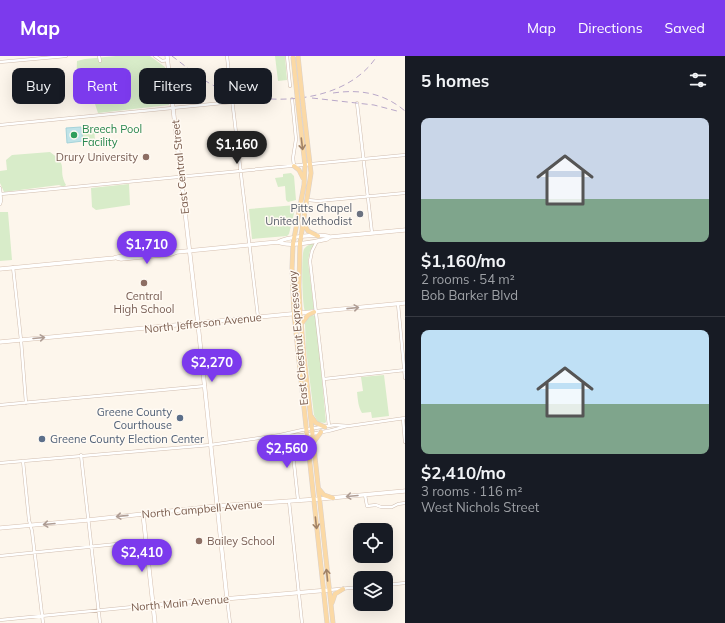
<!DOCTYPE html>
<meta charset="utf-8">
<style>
:root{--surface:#171b24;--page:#20242c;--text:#f1f3f6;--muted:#9ea1a6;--line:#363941;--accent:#7c3aed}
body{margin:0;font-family:Mulish,sans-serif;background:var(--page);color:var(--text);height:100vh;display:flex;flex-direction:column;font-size:15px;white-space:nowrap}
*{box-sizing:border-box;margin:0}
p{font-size:13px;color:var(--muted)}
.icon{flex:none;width:22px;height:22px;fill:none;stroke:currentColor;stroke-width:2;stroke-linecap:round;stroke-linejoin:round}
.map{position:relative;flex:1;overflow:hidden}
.details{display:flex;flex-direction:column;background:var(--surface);width:320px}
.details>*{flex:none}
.guide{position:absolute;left:12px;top:12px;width:333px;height:36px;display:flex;gap:8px}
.controls{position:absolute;left:353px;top:467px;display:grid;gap:8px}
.controls a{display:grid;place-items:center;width:40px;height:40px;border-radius:8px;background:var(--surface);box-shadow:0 4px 16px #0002;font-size:20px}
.price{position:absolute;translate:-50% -34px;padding:0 9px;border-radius:14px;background:var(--accent);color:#fff;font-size:13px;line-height:26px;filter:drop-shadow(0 1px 2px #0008)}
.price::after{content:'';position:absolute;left:50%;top:24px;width:12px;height:9px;margin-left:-6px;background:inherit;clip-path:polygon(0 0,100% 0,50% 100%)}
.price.active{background:#222;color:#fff}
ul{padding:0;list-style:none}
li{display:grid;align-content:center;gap:8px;height:212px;padding:0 16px}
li+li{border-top:1px solid var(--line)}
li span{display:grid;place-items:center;height:124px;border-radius:8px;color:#555}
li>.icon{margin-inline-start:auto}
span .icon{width:72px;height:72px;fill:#fffc;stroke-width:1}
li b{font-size:17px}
h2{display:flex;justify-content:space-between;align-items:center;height:48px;padding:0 16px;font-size:17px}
.tag{padding:0 14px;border-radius:8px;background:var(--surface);box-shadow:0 4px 16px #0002;font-size:14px;line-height:36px}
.tag.active{background:var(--accent);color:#fff}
header{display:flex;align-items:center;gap:24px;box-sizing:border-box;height:56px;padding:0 20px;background:var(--accent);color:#fff}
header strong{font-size:19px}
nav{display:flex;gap:22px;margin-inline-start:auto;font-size:14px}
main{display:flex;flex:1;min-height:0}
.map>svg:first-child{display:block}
</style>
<header>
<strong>Map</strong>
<nav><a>Map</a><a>Directions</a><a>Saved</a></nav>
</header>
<main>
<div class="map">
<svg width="405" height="567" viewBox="0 0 405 567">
<rect width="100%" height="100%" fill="#fdf6ec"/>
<path fill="#d8ecc9" d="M116,0h34l15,11 4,38 -71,8 -3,-9 -17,-2 -2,-14 1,-27 8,-2z
M275,0h10l2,24 -9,1z
M94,70l1,14 -12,1 -2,-14z
M50,96c20,14 7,16 16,33l-2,2 -5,-2 -55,7 -4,-9v-12l7,-1 -1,-10 6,-5z
M291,117l3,3 2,24 -8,2 -2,-2 -1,-14 -7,1 -3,-9 8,-1v-3z
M129,128l1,21 -34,5 -4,-3 -1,-19z
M296,149l-7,29 -2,2 -35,3 -3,-30z
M0,156h8l4,48 -12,1z
M315,187l-5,8 -2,10 6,48 -9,2c-3,-7 -4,-56 -1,-62 3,-4 7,-5 11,-6z
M312,259l4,1 10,106 -1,1 -7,-1 -4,-7 -8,-66 -1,-25 1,-5z
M384,319l5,41 -17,2 -1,-6 -9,1c-4,-7 -4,-13 -5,-21l6,-1 -2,-14z"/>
<path fill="#bfe3e8" stroke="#a5d3da" d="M81,71l2,14 -16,2 -1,-15z"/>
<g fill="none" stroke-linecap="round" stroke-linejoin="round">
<g stroke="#d1beb0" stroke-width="3.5">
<path id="street" d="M99,0l1,5
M155,0l7,5 6,-1
M227,0l3,27
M287,0l3,30
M0,6l66,-6
M232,43l26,218
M292,43l4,40 -3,19 1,8
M357,47l15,130
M0,69l233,-23
M0,132l1,13 -1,3
M1,138l404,-39
M308,144l10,1 87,-8
M317,185l-5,10 -2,10 19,165
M13,211l8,73 5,63
M398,248l7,74
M324,323l81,-9
M0,349l205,-19
M403,363l2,23
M281,379c20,2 47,-3 66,-9
M291,380l7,64
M81,399l19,168
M23,405l6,59 3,11 11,92
M0,407l210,-18 70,-10 22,-5 33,-5 14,1 56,-8
M365,439l2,11 9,-1 5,2h11l6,-3 7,-1
M289,445l13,122
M0,500l146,-15
M386,529l19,-2
M329,534l31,-3
M227,543l3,24
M0,564l153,-15"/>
</g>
<g stroke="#d6c0b0" stroke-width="4.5">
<path id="secondary" d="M167,0l31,268 29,275
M278,186c8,-5 43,-9 52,-5
M117,202l4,1 51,-5 5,-2
M0,213l114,-11c14,-4 50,-9 63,-6l101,-10c10,5 37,0 49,-3l3,-2 75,-7
M0,286l405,-39
M143,458l12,109
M0,472l88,-8 129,-14 102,-7 86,-8
M153,549l176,-15"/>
</g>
<g stroke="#dad1cd" stroke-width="5">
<path id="primary" d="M303,48l8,69 -11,70 -1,44 1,23 4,46 29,267
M298,49l7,60 -1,20 -11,59 -1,24 2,46 33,309
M294,110l5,4 4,8
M304,168l4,7 10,5
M302,267l6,-8 6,-3
M311,360l5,7 9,4
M313,387l8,-11
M319,433l5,6 9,3
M332,547l3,-9 8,-5"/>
</g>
<use href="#street" stroke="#fff" stroke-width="2.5"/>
<use href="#secondary" stroke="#fff" stroke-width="3.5"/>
<use href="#primary" stroke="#fbd9a5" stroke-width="4"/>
<path stroke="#b9a8c9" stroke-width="1" stroke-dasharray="6 4" stroke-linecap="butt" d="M172,0c16,12 33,27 51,34 48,17 124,13 154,-34
M333,37c27,-4 51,0 72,18
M312,42l62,7 23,6"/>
<g stroke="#dad1cd" stroke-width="5" stroke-linecap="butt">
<path id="primary-bridge" d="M298,0l5,48
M293,1l5,48"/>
</g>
<use href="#primary-bridge" stroke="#fbd9a5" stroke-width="4"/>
</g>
<defs><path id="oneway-shaft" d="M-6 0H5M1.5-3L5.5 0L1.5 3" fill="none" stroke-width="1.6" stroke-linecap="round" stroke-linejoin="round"/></defs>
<g stroke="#a18267">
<use href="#oneway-shaft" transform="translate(302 88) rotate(83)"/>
<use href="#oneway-shaft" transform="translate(316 467) rotate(84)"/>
<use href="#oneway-shaft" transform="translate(327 519) rotate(-96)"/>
</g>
<g stroke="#af9d94">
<use href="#oneway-shaft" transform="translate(353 252) rotate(-6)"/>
<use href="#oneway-shaft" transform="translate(39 282) rotate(-5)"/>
<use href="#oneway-shaft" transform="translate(352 440) rotate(175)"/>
<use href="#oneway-shaft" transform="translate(122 460) rotate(174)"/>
<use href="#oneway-shaft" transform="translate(49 468) rotate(175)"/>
</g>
<circle fill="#2e9e5b" stroke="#fffaf3" stroke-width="1.5" cx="74" cy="79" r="4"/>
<g fill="#8d6e63" stroke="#fffaf3" stroke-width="1.5">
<circle cx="146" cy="101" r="4"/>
<circle cx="144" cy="227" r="4"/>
<circle cx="199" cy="485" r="4"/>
</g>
<circle fill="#6b7280" stroke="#fffaf3" stroke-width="1.5" cx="360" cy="158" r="4"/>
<g fill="#5c6f8a" stroke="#fffaf3" stroke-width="1.5">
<circle cx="180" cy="362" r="4"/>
<circle cx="42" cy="383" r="4"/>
</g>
<g text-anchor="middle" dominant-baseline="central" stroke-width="3" stroke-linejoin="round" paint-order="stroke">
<g font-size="11" fill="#27864d" stroke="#fffaf3" text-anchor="start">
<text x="82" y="73">Breech Pool<tspan x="82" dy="13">Facility</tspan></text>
</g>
<g font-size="11" fill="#785e54" stroke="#fffaf3" text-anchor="end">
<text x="138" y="101">Drury University</text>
<text x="144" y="240" text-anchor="middle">Central<tspan x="144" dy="13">High School</tspan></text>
<text x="207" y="485" text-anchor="start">Bailey School</text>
</g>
<g font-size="11" fill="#7a5c4d" stroke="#fffaf3">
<text transform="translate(180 111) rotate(-96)">East Central Street</text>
<text transform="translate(203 267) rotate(-6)">North Jefferson Avenue</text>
<text transform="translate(298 282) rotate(-95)">East Chestnut Expressway</text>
<text transform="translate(202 453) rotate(-5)">North Campbell Avenue</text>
<text transform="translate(180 547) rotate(-5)">North Main Avenue</text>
</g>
<g font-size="11" fill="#5b616d" stroke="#fffaf3" text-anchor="end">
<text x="352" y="152">Pitts Chapel<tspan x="352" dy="13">United Methodist</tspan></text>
</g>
<g font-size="11" fill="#4e5e75" stroke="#fffaf3" text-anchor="end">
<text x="172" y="356">Greene County<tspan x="172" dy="13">Courthouse</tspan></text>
<text x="50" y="383" text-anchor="start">Greene County Election Center</text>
</g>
</g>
</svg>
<div class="controls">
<a><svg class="icon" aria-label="locate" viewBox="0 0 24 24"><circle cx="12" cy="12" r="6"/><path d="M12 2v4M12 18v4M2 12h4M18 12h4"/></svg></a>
<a><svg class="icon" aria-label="layers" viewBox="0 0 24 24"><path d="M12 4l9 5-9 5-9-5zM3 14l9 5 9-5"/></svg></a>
</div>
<b class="price active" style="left:237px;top:109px">$1,160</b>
<b class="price" style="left:147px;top:209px">$1,710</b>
<b class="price" style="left:212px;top:327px">$2,270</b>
<b class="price" style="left:287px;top:413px">$2,560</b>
<b class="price" style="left:142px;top:517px">$2,410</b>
<div class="guide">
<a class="tag">Buy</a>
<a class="tag active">Rent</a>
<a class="tag">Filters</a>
<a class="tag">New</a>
</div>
</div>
<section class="details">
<h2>5 homes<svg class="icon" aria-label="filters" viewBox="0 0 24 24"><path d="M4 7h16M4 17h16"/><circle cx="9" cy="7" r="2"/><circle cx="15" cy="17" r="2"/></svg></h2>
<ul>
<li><span style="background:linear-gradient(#c9d6e8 65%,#7fa58c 0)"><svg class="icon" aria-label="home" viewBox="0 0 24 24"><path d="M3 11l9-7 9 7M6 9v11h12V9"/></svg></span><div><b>$1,160/mo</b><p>2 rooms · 54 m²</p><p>Bob Barker Blvd</p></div></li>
<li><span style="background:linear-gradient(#bfe0f5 60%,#7fa58c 0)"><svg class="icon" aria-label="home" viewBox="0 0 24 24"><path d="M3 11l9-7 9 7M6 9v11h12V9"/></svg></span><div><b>$2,410/mo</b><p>3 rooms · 116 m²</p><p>West Nichols Street</p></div></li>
</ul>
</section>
</main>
